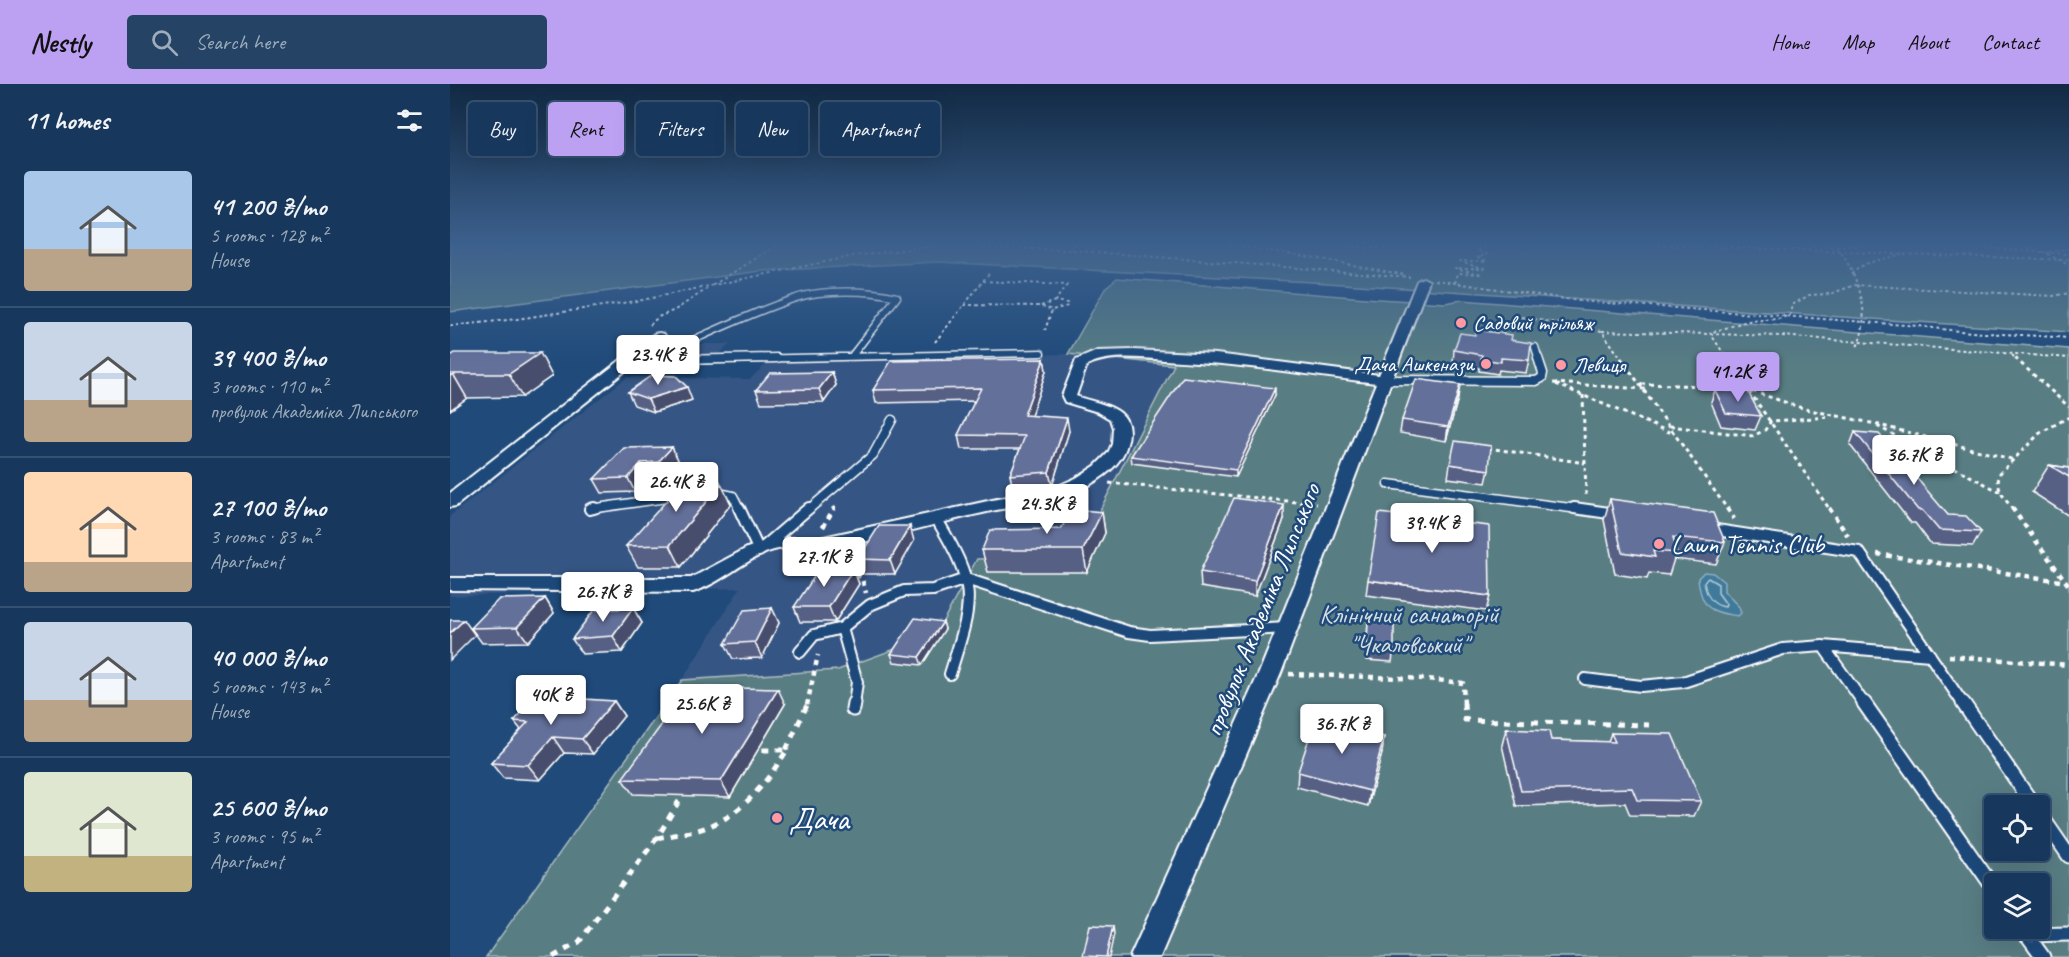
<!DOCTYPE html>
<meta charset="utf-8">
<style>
:root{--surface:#17385c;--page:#244365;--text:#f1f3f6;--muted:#9eacbb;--line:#365272;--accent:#bca0f2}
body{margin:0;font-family:Caveat,sans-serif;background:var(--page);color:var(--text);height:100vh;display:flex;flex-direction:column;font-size:22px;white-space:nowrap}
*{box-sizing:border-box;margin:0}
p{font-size:20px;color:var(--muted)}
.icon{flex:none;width:33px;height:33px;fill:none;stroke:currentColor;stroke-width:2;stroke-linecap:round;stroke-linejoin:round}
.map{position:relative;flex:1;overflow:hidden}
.panel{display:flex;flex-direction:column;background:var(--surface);width:450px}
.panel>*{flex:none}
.guide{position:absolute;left:18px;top:18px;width:570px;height:54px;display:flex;gap:12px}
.buttons{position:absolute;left:1534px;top:711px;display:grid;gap:12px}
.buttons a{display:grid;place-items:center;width:66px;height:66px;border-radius:6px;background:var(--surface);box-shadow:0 6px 24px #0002,0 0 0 2px var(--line);font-size:30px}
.price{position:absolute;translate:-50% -51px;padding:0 14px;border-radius:6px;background:#fff;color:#222;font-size:20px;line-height:39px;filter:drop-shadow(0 2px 3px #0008)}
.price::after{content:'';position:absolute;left:50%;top:36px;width:18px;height:14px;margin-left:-9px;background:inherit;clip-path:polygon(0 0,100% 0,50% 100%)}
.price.active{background:var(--accent);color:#111}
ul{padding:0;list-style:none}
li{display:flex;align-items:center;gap:18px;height:150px;padding:0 24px}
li+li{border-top:2px solid var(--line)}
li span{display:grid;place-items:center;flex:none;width:168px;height:120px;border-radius:6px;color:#555}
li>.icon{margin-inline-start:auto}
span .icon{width:72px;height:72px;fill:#fffc;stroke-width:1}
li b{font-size:26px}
h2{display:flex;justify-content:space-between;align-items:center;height:72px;padding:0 24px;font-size:26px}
.tag{padding:0 21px;border-radius:6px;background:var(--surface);box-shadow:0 6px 24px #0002,0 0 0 2px var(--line);font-size:21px;line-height:54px}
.tag.active{background:var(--accent);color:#111}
header{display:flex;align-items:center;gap:36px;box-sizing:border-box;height:84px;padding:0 30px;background:var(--accent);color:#111}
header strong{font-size:28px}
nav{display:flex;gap:33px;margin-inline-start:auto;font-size:21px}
.search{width:420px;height:54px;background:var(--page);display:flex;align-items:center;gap:15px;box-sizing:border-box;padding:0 21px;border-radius:6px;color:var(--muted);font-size:22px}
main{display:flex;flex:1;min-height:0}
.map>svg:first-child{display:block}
</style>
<header>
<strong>Nestly</strong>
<div class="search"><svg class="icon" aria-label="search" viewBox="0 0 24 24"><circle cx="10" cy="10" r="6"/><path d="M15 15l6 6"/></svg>Search here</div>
<nav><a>Home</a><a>Map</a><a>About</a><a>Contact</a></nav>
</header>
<main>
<section class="panel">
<h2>11 homes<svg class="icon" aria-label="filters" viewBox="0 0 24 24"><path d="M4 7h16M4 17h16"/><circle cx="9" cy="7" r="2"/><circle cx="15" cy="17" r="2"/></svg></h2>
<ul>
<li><span style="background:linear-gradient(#a9c7e8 65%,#b9a48a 0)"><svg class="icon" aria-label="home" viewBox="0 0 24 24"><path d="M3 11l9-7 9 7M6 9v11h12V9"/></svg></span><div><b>41 200 ₴/mo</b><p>5 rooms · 128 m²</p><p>House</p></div></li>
<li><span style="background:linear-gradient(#c9d6e8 65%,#b9a48a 0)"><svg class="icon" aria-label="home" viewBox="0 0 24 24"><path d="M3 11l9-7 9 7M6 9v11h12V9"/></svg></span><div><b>39 400 ₴/mo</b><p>3 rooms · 110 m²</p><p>провулок Академіка Липського</p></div></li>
<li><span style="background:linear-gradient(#ffd9b3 75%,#b9a48a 0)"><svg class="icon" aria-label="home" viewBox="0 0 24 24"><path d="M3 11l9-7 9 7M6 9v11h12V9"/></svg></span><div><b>27 100 ₴/mo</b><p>3 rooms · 83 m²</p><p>Apartment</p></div></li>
<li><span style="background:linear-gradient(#c9d6e8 65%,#b9a48a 0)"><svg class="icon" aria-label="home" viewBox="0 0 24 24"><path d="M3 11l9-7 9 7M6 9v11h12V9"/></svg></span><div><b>40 000 ₴/mo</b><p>5 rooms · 143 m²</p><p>House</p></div></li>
<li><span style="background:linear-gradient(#dfe7d0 70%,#c2b280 0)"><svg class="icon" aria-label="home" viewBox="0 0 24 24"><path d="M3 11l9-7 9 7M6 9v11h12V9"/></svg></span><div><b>25 600 ₴/mo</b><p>3 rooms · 95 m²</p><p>Apartment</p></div></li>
</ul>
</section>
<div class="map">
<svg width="1619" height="873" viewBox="0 0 1619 873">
<rect width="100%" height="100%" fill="#1f4a7a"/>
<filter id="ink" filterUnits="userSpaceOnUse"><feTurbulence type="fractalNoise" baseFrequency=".0167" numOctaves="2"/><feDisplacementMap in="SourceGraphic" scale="12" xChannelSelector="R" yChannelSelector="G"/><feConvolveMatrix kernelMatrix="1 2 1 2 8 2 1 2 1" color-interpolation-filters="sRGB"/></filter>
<g filter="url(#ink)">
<path fill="#345584" d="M248,260h32l-14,13h-32z
M618,270l106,11 -98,192 -140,77 -98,36 -156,10 58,-92 -290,8v-80l177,-139 123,2 21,-20z"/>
<path fill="#587d83" stroke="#acbec1" stroke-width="1.5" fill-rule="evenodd" d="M0,159h1619v89l-757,-50 -374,-20 -176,9 -312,41z
M667,194l261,21 67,4 17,-3 607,49v608h-1583l196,-277 156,-10 98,-36 41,-75 99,-2 98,-192 -106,-11 38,-67zM1545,722h45v44h-45zM1545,800h45v44h-45z"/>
<path fill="#417a9b" stroke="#8dafc3" stroke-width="1.5" d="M1254,488l9,1 11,9v9l15,16 2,6 -3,3c-29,-4 -37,-8 -40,-38z"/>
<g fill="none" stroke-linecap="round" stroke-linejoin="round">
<path stroke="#b3cad7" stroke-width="1.5" d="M1258,494l10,6v9l8,11 -1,3c-14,-2 -19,-12 -21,-25z"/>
<g stroke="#fff" stroke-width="9">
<path id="lane-far3" d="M1085,263l4,13
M200,275c48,-20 96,-45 146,-61 26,-9 74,-8 101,-1l-46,60
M249,276l342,-7"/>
</g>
<g stroke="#fff" stroke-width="11">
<path id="lane-far2" d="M200,275l2,-1
M178,277l149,-3
M935,296l151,1 6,-3 1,-5 -5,-15
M938,400l198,26
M264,408l19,4 7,14
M140,425l90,-13
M358,426l65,-55 19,-35"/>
</g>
<g stroke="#fff" stroke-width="14">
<path id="lane-far1" d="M289,424l20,43 50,-43
M1124,424l42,6
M140,425l4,-1
M486,434c42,70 38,80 14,156
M1260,445l149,23 105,153
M392,544l15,54 -3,23
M1373,562l42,59
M350,568l14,-17 28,-7 28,-23 34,-14 29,-1 33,-11 163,53 21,3 138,-7
M1135,595l56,7 42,-4 100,-33 40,-3 107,9"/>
</g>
<g stroke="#fff" stroke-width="17">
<path id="lane" d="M1414,619l131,187
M1513,619l71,103
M403,625l1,-6
M1590,730l29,42
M1572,844l21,29
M1576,851l43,-1"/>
</g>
<g stroke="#fff" stroke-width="4">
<path id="street" d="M973,194l6,3 -148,392 -121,284h-30l129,-284 117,-290c-71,-9 -141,-20 -212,-23 -25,-2 -54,-6 -77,5l-11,31c24,9 62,10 51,48 -6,25 -34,40 -56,50 -27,11 -56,11 -84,18 -56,12 -111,30 -168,38 -14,2 -28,-3 -41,-1 -29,6 -55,34 -85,43l-243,-2v-12h241l56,-30 27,-10h45l178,-39 52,-9 27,-12 19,-12 13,-13 4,-9 1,-16 -3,-9 -12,-7 -33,-10 -3,-6 14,-36 21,-9 36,-1 83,4 163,21 38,-94z
M209,249l5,1 2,3 -2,3 -208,166 -6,1v-14l204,-159z"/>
</g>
<path stroke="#fff" stroke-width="2" stroke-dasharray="3 3" stroke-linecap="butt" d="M767,159l88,13 101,19
M855,159l80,6
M1154,159l465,17
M1266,159l122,4c76,-8 155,2 231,7
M1384,159c23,30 40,70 22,106
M1554,159l31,7
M1576,159l43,22
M0,160l37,-1
M1038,163l7,-4
M620,165l7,-6
M1599,168l20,-4
M1401,190l13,-10 38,-10
M985,196l145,21 339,25c50,8 100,8 150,12
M533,197l84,4 -12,16 12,2 1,3 -16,4
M1005,199l3,-10 24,1 -27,-6h29l-24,-7h27l-9,-4 9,-3 -10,-4 10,-3
M263,201l68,-42
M514,221l77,1 11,4 -7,20
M591,222l14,-5
M1072,233l80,14 20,29
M200,241l8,-8 17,-7 32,-21
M0,242l67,-7 125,-19 211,-44 81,-10 135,4 341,27
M1152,247l179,5 288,22
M485,258l55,-70
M1562,271l5,5
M1278,276l-18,-27 37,-12 31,-2 12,-4 2,-10 17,-10 21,-1 25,-9 198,11 16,-3"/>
<path stroke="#fff" stroke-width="3" stroke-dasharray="4 4" stroke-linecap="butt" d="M1171,274l107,152
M1277,274l103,152
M1565,274l54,49
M1103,299l92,6
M1106,300l118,50
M1191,300l69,2 39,4 56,19 66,14 144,37
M1133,311l3,101
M1220,342l83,10 12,-6 6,-9 59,-4
M1427,342l123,66
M1038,364l97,15
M659,399l208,21
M383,426l3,-5
M1563,426c-8,-12 -19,-22 -13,-37l40,-40 29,-16"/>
<path stroke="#fff" stroke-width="4.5" stroke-dasharray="5 5" stroke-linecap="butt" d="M1277,424l7,11
M1379,424l19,28
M1562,424l57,78
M373,443l11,-19
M1427,470l190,28
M381,474l31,20 4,15
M1499,572l120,9
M839,590l138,5 36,4 1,22
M357,621l11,-50"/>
<path stroke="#fff" stroke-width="5" stroke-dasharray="7 7" stroke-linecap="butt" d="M1014,619l1,17 184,5
M336,666l22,-47
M207,754c18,-4 38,-5 55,-13 33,-14 56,-45 75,-75h-29
M103,873l26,-15 78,-104 25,-42"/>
<use href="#lane-far3" stroke="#1f4a7a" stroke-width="6"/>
<use href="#lane-far2" stroke="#1f4a7a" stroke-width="8"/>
<use href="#lane-far1" stroke="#1f4a7a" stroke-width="10"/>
<use href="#lane" stroke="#1f4a7a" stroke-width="13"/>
<use href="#street" fill="#1f4a7a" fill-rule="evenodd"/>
</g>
<path fill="#565f84" stroke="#fff" stroke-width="1.5" d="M1061,256l18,20 -3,13 -27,-3 -1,4 -19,-3v-3l-26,-5 1,-13z
M90,269l12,23 -30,21 -55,1 -17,12v-54z
M594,275l2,12 -15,45 38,15 -17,55 -39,3 -3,-14 10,-26h-59l-3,-14 17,-34 -99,2 -3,-13z
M382,288l4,13 -12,17 -63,1 -5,-13z
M1265,306l46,26 -6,14 -34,-4 -10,-24z
M178,308l64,8 -38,12 -20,-7z
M825,311l-39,82 -104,-14 -1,-7z
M1008,314l-12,43 -46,-8 2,-13z
M1405,348l93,83 33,17 -8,14 -42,-2 -16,-21h-4l-61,-78z
M222,363l6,13 -13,16 -17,1 -13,15 -33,1 -8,-14z
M1000,380l39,6 -3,13 -38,-5z
M1599,381l20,3v48l-37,-24z
M1160,415l115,43 -9,22 -42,-5 -5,16 -20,-2 -2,6 -32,-5 -11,-54z
M281,420l-50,63h-43l-12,-21z
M652,428l3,21 -18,39h-99l-6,-22 79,-21z
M834,435l-29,77 -54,-9 -1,-15z
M464,457l-19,33h-32l-5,-15z
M403,485l6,15 -24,38h-35l-6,-15z
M918,496l122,16 -4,15 -120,-16z
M95,514l9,15 -26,29 -46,1 -11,-15z
M183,524l9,15 -20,29 -40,2 -10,-15z
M322,524l7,15 -17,35 -29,1 -8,-15z
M918,536l26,27 -2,15 -26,-2z
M493,538l2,7 -23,36 -28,-3 -3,-8z
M164,617l10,15 -31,38 -29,-1 -24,27 -37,-2 -12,-15 30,-33 -7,-9z
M335,620l-55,93 -97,-3 -11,-15z
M1056,645l45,11 57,2 3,-9 90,68 -7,15 -64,-1 -5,-12 -109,3 -14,-61z
M934,653l-2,16 -14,53 -71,-19 1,-15z"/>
<path fill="#464e6c" stroke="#fff" stroke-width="1.5" d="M90,269l12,23 -30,21 -13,-23z
M594,275l2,12 -19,57 -3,-13z
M382,288l4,13 -12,17 -5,-13z
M3,290l14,24 -17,12v-34z
M1010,301l-2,13 -12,43 2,-14z
M237,303l5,13 -38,12 -6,-13z
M825,304v7l-39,82v-7z
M617,334l2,13 -17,55 -3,-14z
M222,363l6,13 -13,16 -7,-14z
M191,379l7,14 -13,15 -7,-14z
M271,400l10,20 -50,63 -11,-22z
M834,421v14l-29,77v-15z
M652,428l3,21 -18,39 -4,-22z
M460,442l4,15 -19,33 -5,-14z
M403,485l6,15 -24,38 -6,-15z
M95,514l9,15 -26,29 -11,-15z
M183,524l9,15 -20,29 -9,-16z
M322,524l7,15 -17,35 -7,-16z
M14,536l11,15 -25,25v-27z
M493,538l2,7 -23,36 -3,-8z
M328,605l7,15 -55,93 -9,-16z
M164,617l10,15 -31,38 -11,-15z
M103,653l11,16 -24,27 -12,-15z
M934,653l-2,16 -14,53 2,-15z
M663,842l1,8 -5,23h-3z"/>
<path fill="#646f9a" stroke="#fff" stroke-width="1.5" d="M1026,246l36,5 -1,5 20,3 -2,17 -28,-2v4l-20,-3 1,-4 -28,-5 6,-17 15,2z
M5,269h85l-31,21h-56l-3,2v-20z
M594,275l-20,56 43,3 -18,54 -39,3 15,-39 -67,-1 23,-47 -108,2 18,-29z
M382,288l-13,17 -63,1 14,-17z
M202,291l24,1 11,11 -39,12 -20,-7z
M733,293l92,11 -39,82 -105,-14z
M966,295l44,6 -12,42 -46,-7z
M1265,306l33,2 13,24 -35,-3z
M1405,348l24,2 69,81 18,1 15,16 -42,-2 -17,-20h-4z
M1005,357l36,5 -2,24 -39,-6z
M222,363l-14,15 -17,1 -13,15 -34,1 30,-31z
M1599,381l20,3v9z
M235,396h34l2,4 -51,61 -44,1z
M784,414l50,7 -29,76 -55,-9z
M1160,415l103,14 12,29 -52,-5 4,16 -24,-2 2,6 -33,-5z
M622,425l30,3 -19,38h-101l8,-20 71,-1z
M929,429l110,13 1,70 -122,-16z
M429,442h31l-20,34 -32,-1z
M370,484l33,1 -24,38h-35z
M95,514l-28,29 -46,1 28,-29z
M183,524l-20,28 -41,3 22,-29z
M322,524l-17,34 -30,2 19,-34z
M465,534l28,4 -24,35 -28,-3z
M0,536h14l-14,13z
M918,536l26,2v25l-27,-2z
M239,603l89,2 -57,92 -99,-2z
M87,612l77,5 -32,38 -29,-2 -25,28 -37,-2 37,-41 -14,-1z
M865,636l69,17 -14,54 -72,-19z
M1056,645l43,2 2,9 64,2 -4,-9 61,1 29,67 -64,-1 -5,-12 -111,3z
M640,841l23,1 -7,31 -23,-1z"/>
</g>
<linearGradient id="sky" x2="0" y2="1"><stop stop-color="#112943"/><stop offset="0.57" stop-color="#3c608d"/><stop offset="1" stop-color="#3c608d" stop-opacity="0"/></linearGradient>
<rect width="1619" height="281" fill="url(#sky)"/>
<g fill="#ff9aa2" stroke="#1f4a7a" stroke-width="2">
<circle cx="1011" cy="239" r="6"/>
<circle cx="1036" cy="280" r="6"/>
<circle cx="1111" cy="281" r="6"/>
<circle cx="1209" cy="460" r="6"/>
<circle cx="327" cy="734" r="6"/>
</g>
<g text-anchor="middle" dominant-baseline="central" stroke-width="5" stroke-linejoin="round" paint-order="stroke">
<g font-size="22" fill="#fff" stroke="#1f4a7a" text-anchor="start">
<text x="1023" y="239">Садовий трільяж</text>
<text x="1024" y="280" text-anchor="end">Дача Ашкенази</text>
<text x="1123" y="281">Левиця</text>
</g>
<g font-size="26" fill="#fff" stroke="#1f4a7a" text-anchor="start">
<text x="1221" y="460">Lawn Tennis Club</text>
</g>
<g font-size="26" fill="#fff" stroke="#1f4a7a">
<text transform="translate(812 526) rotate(-68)">провулок Академіка Липського</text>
</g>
<g font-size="26" fill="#d5dee0" stroke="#1f4a7a">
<text x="959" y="530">Клінічний санаторій<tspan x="959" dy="30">"Чкаловський"</tspan></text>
</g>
<g font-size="32" fill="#fff" stroke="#1f4a7a" text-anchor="start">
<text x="339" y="734">Дача</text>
</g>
</g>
</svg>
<div class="buttons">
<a><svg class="icon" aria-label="locate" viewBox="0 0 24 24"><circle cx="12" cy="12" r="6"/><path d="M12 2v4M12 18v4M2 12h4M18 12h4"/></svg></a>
<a><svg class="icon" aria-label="layers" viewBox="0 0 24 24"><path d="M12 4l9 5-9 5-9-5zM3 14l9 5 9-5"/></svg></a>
</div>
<b class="price" style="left:208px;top:302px">23.4K ₴</b>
<b class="price active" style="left:1288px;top:319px">41.2K ₴</b>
<b class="price" style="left:1464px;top:402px">36.7K ₴</b>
<b class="price" style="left:226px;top:429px">26.4K ₴</b>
<b class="price" style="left:597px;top:451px">24.3K ₴</b>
<b class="price" style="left:982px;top:470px">39.4K ₴</b>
<b class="price" style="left:374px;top:504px">27.1K ₴</b>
<b class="price" style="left:153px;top:539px">26.7K ₴</b>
<b class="price" style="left:101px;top:642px">40K ₴</b>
<b class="price" style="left:252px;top:651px">25.6K ₴</b>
<b class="price" style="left:892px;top:671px">36.7K ₴</b>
<div class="guide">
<a class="tag">Buy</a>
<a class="tag active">Rent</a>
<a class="tag">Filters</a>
<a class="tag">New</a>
<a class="tag">Apartment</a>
</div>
</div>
</main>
